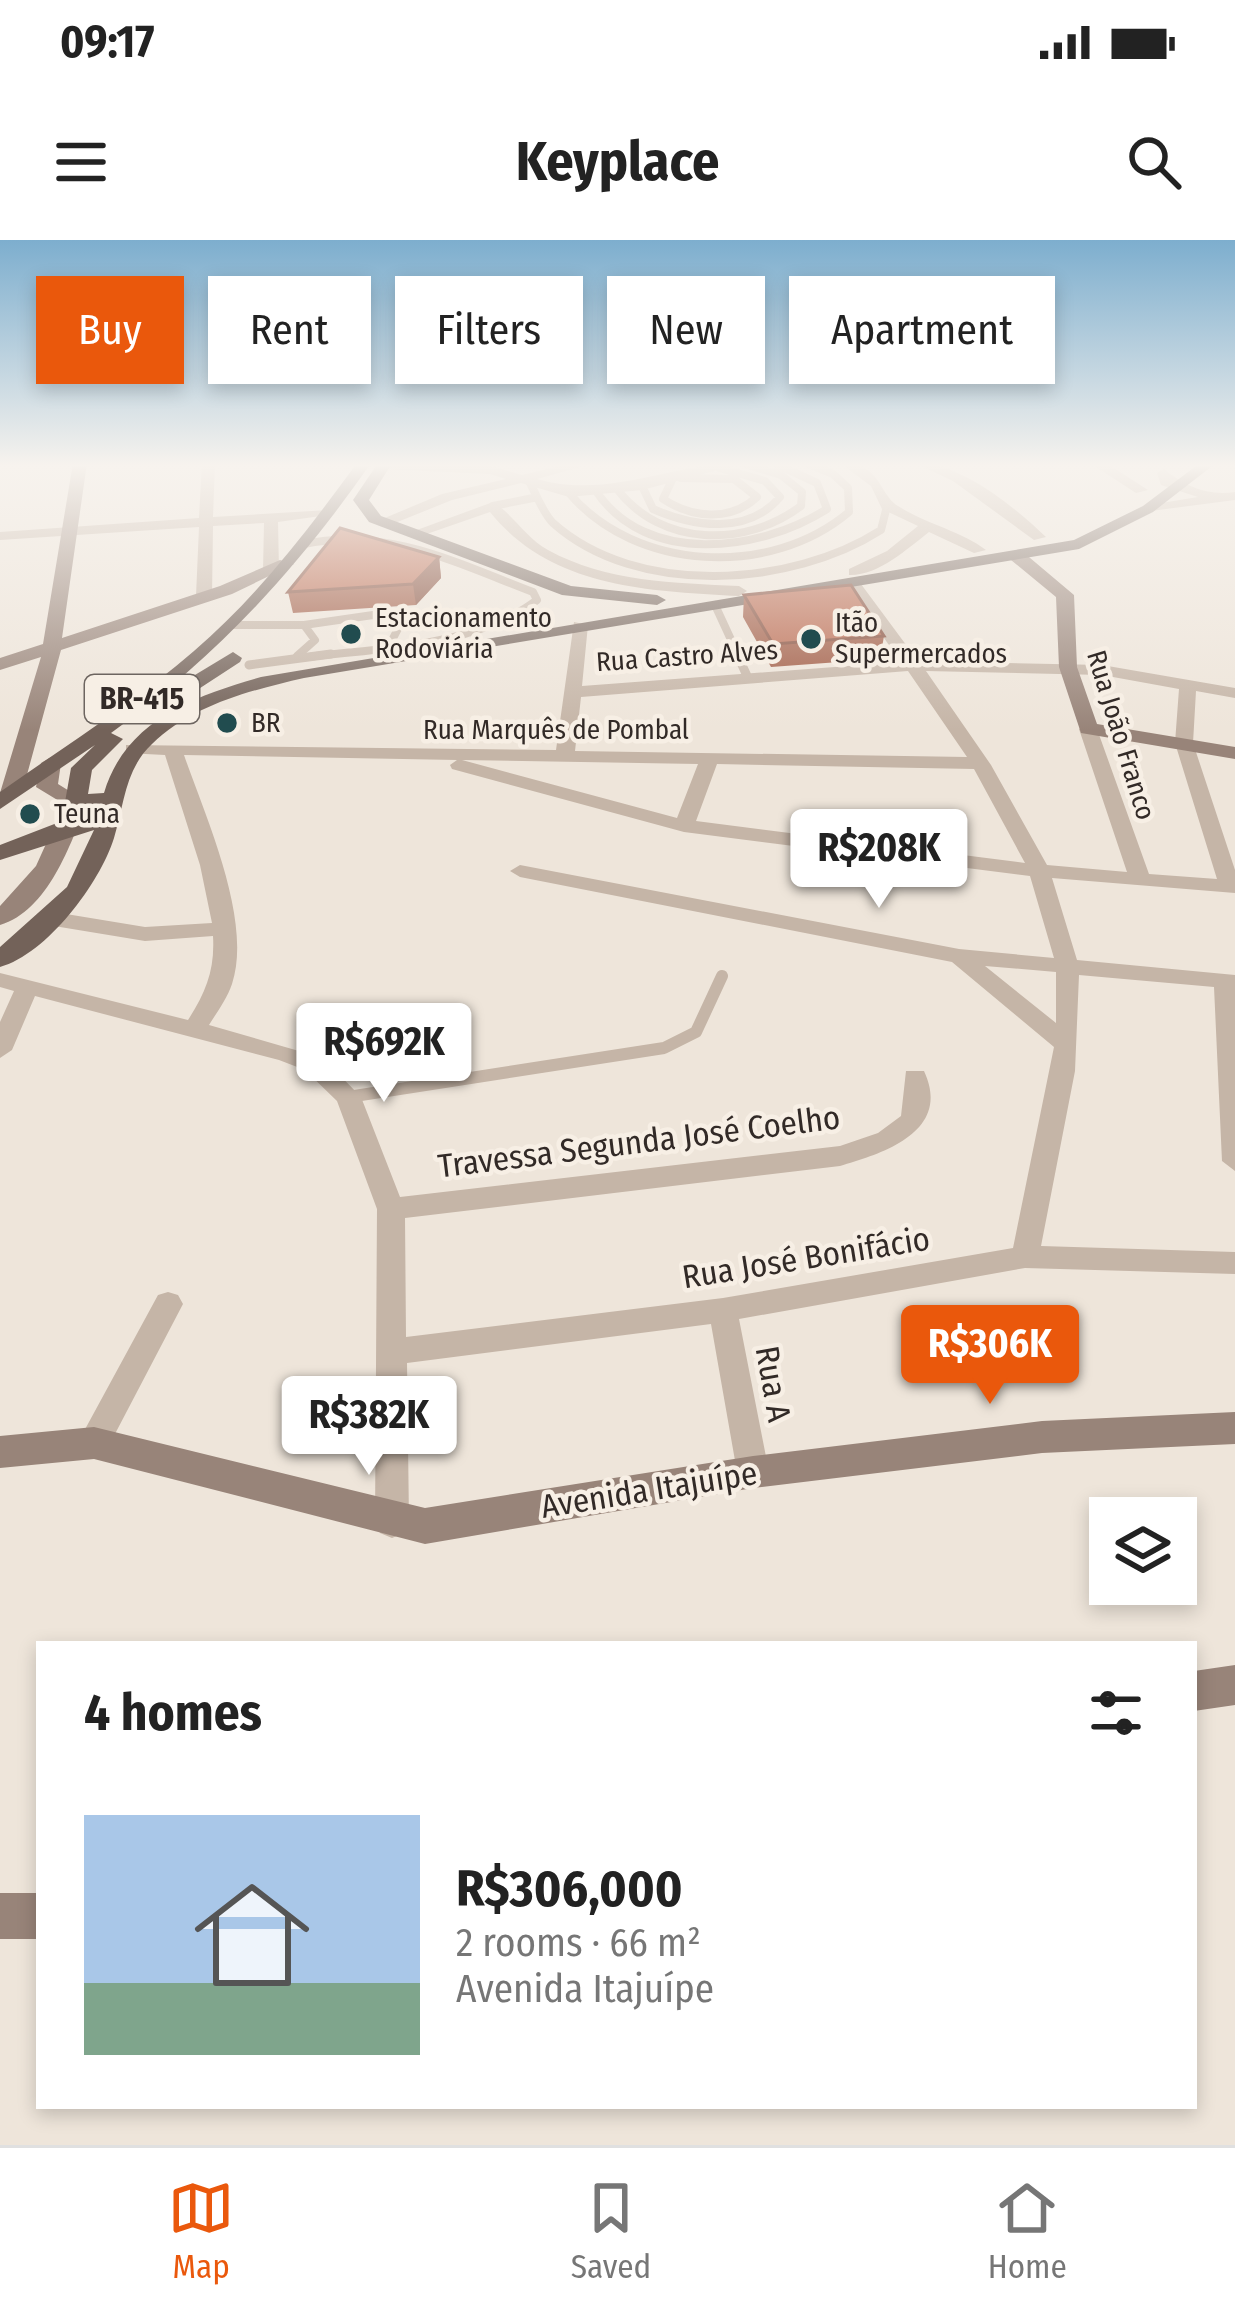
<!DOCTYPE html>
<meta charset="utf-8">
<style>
:root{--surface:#fff;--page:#f2f2f2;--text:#222;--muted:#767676;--line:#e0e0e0;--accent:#ea580c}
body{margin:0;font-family:"Fira Sans Condensed",sans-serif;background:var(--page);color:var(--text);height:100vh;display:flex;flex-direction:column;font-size:45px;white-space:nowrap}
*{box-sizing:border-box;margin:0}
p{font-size:39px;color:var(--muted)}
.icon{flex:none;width:66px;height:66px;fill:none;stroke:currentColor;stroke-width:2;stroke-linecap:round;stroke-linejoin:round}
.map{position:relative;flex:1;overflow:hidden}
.sheet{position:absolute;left:36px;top:1401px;width:1161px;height:468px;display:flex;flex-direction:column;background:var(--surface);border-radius:0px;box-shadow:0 6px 18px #0003}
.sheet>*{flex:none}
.banner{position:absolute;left:36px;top:36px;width:1164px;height:108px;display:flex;gap:24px}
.fabs{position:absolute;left:1089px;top:1257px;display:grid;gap:24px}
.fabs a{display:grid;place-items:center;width:108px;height:108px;border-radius:0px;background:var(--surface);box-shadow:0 6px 18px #0003;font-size:60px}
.price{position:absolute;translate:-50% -102px;padding:0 27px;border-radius:12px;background:#fff;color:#222;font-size:39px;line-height:78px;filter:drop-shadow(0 3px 6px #0008)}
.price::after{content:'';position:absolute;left:50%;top:72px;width:36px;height:27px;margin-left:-18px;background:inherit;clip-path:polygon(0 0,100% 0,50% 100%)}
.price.selected{background:var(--accent);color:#fff}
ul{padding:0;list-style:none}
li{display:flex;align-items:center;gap:36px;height:300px;padding:0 48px}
li span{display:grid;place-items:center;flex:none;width:336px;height:240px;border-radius:0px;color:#555}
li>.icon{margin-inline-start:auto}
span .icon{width:144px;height:144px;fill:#fffc;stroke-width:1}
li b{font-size:51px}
h2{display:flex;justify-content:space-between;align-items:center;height:144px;padding:0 48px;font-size:51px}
.chip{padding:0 42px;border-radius:0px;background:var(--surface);box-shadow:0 6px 18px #0003;font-size:42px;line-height:108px}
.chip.selected{background:var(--accent);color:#fff}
.status{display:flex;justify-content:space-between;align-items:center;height:84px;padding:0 60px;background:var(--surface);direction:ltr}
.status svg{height:33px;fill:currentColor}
header{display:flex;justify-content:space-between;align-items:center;height:156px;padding:0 48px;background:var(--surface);font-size:54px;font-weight:700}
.menu{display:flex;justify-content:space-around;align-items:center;height:168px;border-top:3px solid var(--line);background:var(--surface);font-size:33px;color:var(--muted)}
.menu a{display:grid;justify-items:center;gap:6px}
.menu .selected{color:var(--accent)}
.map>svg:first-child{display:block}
</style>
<div class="status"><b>09:17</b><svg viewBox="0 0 49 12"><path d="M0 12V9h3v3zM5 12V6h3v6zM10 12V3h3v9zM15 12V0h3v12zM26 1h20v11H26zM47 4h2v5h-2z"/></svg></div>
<header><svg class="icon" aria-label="menu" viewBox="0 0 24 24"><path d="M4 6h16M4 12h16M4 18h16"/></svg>Keyplace<svg class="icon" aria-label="search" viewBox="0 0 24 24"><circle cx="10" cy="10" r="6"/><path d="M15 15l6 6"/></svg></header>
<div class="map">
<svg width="1235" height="1905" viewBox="0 0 1235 1905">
<rect width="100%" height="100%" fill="#eee5da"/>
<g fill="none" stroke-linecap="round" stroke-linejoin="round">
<path stroke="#c5b5a7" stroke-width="8" d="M672,240l-9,19c29,19 67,23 94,-2l-23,-18 -53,-1
M530,243c7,13 13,30 23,40 84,75 239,64 328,7l6,-24
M642,246l11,23c41,18 95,26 127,-12l-15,-16 -45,-13
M617,249c44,58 128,59 184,17l1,-14 -21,-17 -39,-12
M596,251c50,75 163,61 231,18l-10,-26 -43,-20
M569,253c67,79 202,85 280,19l-1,-24 -15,-14 -27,-11
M493,266l40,-8
M304,304c83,-17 153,19 229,48l4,8c-59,46 -156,48 -228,57
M715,365l24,52
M233,385h71l11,15 -18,16
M304,385l69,-10 28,8 -11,21"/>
<path stroke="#c5b5a7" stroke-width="9" d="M737,414l11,24
M249,425l82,-11"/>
<path stroke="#c5b5a7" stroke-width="12" d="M348,857l316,-49 32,-16 26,-56"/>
<path fill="#c5b5a7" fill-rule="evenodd" d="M202,223h13l-2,54 115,-7 7,4 -57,8 1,49 -8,5 -8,-5 1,-48 -51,3 -1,70 -8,5 -8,-5 3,-69 -199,13v-8l199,-14z
M378,223l113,3 31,9 50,-12h22l-57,16c72,21 136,-17 208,-16l-103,27 -73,7 -48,-14 -69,17 -67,27 -5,-1v-6l62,-26 64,-15 -16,-5 -107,-5z
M840,223c42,0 37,29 58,43 28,18 63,25 88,44l-12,3 -45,-21c-22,17 -51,44 -80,43v-6l38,-18 31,-25 -36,-17 -11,-23z
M915,223c46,-1 99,44 131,74l-12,3 -81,-59z
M1090,223h16l42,27 -12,3z
M1164,229c20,17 43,27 71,23v8l-92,12v-6l55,-9 -37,-12 -4,-12z
M493,262c20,12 33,36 55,48 58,32 127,33 191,36l8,5 -8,5c-91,-5 -188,-8 -249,-84l-72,25 -12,-3z
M853,338l5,2 60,81 184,4 133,23v10l-39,-7 -3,52 42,127v23l-183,-15 25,82 158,15v196l-13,-10 -8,-174 -135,-12 -4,96 -34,175 194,6v22l-210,-6 -286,51 30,153 -5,10 -11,5 -11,-5 -5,-10 -26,-148 -304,39 2,159 -5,11 -12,5 -12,-5 -5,-11 2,-313 -40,-108 -32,-31 -26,-10 -244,-64 -23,54 -12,8v-36l14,-31 -14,-4v-14l188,47c18,-28 27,-50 25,-84l-68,5 -91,-15 -11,-7 11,-7 91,15 67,-4 -12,-58 -35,-110 -39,-2v-8l430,5 18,-128 14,3 -6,61 319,-24 -56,-79zM908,431l59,86 -392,-6 6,-54zM926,431l176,4 77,14 -4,54 42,136 -68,-5 -52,-145 -9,-5 -9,5 48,143 -80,-7 -56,-100zM184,515l273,5 -7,5 2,4 232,63 346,44 24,82 -95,-9 -439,-84 -10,6 10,6 432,85 102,85 -41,201 -290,50 -317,39 -1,-119 435,-52c45,-13 112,-35 84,-95h-18l-5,45 -23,17 -38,13 -440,51 -39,-100 -38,-39 -114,-33c8,-13 18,-26 23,-41 21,-64 -27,-168 -48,-229zM462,520l236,4 -21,54zM717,524l257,5 51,94 -329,-42zM985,726l71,6v51z
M168,1052l10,3 5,9 -78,149 -11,4 -11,-4 -5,-10 5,-10 75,-138z"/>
<path fill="#988479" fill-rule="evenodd" d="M73,223h14l-25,175 158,-52 60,-26 14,4 -62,30 -171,56 -39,143 -11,6 -11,-6 41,-136 -41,13v-12l43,-14z
M1011,312h12l51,43 3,72 20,57 138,23v12l-154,-26 -22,-66 -3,-70 -45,-37z
M51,517l10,6 -3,21 29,18c-16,42 -39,109 -87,123v-19l36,-40 28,-62 -28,-17 5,-24z
M1235,1172v32l-193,9 -289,35 -328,56 -331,-85 -94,9v-32l94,-9 331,81 328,-52 289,-35z
M1235,1425v40l-41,6v-40z
M0,1653h39v46h-39z"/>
<path fill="#736259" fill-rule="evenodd" d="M357,223h14c-74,106 -154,194 -260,270l12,6 -31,31 -4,24 16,-1c21,-72 90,-97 157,-116l813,-137 69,-34 57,-43h16l-63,49 -74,37 -775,129c-52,12 -112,27 -152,66 -27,25 -28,61 -38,94 -14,45 -67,116 -114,129v-20l67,-60 27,-57 -94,30v-15l57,-22 41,-7 2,-10 -24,3 -11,-7 6,-34 24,-23 -95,64v-17c65,-46 134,-89 194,-141 63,-54 114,-121 163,-188z
M378,223h14l-23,37 12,16 190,70 86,9 9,5 -9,5 -95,-10 -193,-73 -16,-22z
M233,412l9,6 -2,4 -46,30h-14v-8z"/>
</g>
<path fill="#9f5942" d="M439,317l2,21 -25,27 -123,8 -5,-21z
M744,355l140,41 -4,23 -109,8 -28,-50z"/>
<path fill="#824836" d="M439,317l2,21 -25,27 -3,-21z"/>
<path fill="#b9674d" stroke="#824836" stroke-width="3" d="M340,288l99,29 -26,27 -125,8z
M851,345l33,51 -111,8 -29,-49z"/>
<linearGradient id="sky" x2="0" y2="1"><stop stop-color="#7daece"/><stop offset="0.46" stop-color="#f7f3ee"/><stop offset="1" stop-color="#f7f3ee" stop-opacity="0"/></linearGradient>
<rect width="1235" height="490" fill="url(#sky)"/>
<g fill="#214c4f" stroke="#f7efe5" stroke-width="4.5">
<circle cx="351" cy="394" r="12"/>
<circle cx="811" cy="399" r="12"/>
<circle cx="227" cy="483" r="12"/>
<circle cx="30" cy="574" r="12"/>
</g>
<g text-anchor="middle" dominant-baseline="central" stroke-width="9" stroke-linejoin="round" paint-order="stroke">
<g font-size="27" fill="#322a27" stroke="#f7efe5" text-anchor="start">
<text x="375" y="378">Estacionamento<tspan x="375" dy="31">Rodoviária</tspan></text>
<text x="835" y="383">Itão<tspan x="835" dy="31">Supermercados</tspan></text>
<text x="251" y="483">BR</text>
<text x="54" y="574">Teuna</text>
</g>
<g font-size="27" fill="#322a27" stroke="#f7efe5">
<text transform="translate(687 416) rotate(-4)">Rua Castro Alves</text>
<text x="556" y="490">Rua Marquês de Pombal</text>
<text transform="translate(1121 495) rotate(73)">Rua João Franco</text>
</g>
<rect fill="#f7efe5" stroke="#6d6560" stroke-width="3" x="85" y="435" width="114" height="48" rx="9"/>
<g font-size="30" font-weight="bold" fill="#322a27">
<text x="142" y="459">BR-415</text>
</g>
<g font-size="33" fill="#322a27" stroke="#f7efe5">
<text transform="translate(639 902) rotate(-7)">Travessa Segunda José Coelho</text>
<text transform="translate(806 1018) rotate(-9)">Rua José Bonifácio</text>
<text transform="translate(773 1144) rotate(80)">Rua A</text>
<text transform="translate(649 1250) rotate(-9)">Avenida Itajuípe</text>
</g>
</g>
</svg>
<div class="fabs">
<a><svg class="icon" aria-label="layers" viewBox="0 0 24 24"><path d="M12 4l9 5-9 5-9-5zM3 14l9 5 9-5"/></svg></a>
</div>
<b class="price" style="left:879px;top:671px">R$208K</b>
<b class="price" style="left:384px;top:865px">R$692K</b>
<b class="price selected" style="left:990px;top:1167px">R$306K</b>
<b class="price" style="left:369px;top:1238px">R$382K</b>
<div class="banner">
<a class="chip selected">Buy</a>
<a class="chip">Rent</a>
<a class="chip">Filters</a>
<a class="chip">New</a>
<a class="chip">Apartment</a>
</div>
<section class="sheet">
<h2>4 homes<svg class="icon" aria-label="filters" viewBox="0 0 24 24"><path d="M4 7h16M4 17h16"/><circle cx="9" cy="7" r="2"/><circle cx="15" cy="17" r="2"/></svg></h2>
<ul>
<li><span style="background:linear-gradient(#a9c7e8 70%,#7fa58c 0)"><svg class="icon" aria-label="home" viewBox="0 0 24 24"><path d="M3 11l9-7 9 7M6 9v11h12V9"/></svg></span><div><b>R$306,000</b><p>2 rooms · 66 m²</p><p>Avenida Itajuípe</p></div></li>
</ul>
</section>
</div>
<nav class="menu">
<a class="selected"><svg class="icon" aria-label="map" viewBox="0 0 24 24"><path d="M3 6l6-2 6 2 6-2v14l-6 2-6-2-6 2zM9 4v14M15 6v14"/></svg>Map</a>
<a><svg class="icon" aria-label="saved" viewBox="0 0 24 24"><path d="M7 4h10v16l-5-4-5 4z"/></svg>Saved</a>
<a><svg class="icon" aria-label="home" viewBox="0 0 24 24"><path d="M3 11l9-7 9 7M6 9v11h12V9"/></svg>Home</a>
</nav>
